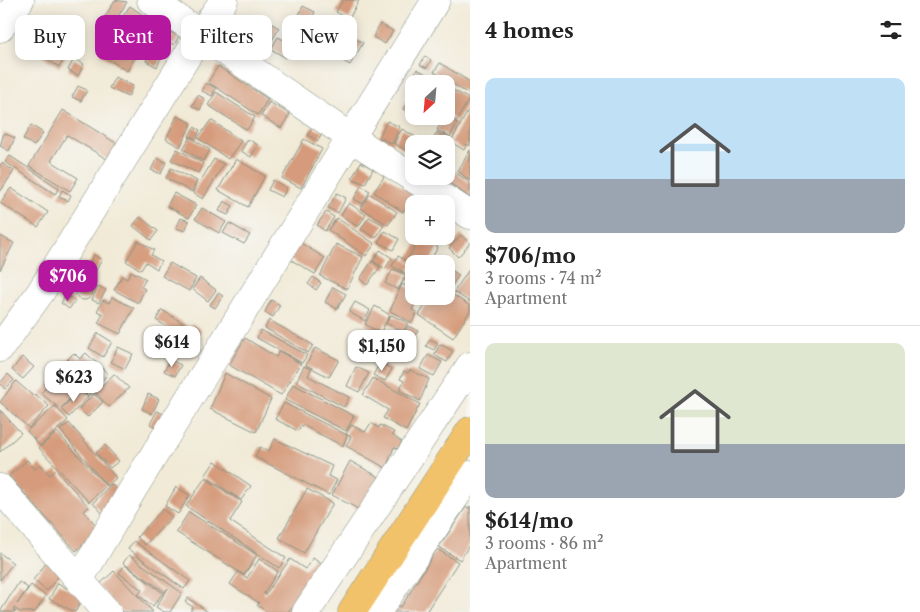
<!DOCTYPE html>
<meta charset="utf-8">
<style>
:root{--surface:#fff;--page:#f6f6f6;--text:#222;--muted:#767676;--line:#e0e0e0;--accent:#b5179e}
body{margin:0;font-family:"Libre Caslon Text",serif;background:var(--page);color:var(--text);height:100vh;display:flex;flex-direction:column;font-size:19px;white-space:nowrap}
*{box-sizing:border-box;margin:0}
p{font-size:16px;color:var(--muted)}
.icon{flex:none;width:28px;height:28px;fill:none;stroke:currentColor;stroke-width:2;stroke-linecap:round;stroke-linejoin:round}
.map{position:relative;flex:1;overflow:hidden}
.details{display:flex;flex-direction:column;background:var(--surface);width:450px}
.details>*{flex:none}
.guide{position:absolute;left:15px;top:15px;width:380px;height:45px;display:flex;gap:10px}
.needle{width:32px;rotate:206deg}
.tools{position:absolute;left:405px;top:75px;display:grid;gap:10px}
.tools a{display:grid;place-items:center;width:50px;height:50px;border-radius:10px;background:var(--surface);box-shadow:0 2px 12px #0003;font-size:25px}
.price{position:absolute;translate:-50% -42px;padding:0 11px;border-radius:10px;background:#fff;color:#222;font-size:16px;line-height:32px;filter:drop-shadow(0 1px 2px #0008)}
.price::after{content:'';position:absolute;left:50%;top:30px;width:15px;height:11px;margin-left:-8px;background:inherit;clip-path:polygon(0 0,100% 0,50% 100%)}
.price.selected{background:var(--accent);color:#fff}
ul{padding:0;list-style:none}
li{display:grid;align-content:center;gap:10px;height:265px;padding:0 15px}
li+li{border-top:1px solid var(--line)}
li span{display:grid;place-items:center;height:155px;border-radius:10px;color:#555}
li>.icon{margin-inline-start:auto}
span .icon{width:90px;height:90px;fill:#fffc;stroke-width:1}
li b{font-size:21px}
h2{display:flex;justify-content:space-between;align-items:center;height:60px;padding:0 15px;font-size:21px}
.chip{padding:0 18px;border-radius:10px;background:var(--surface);box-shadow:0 2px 12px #0003;font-size:18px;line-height:45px}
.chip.selected{background:var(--accent);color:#fff}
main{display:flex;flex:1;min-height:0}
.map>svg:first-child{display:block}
</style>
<main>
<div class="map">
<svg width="470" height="612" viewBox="0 0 470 612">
<rect width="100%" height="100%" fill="#f6f6f2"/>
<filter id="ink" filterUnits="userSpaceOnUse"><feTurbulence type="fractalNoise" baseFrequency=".02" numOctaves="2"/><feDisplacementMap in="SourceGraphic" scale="10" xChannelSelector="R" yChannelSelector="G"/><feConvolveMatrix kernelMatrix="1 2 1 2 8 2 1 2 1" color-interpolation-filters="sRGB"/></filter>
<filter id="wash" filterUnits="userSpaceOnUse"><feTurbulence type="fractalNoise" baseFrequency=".0096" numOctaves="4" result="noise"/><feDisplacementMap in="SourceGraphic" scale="20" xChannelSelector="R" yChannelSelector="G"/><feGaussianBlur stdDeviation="1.12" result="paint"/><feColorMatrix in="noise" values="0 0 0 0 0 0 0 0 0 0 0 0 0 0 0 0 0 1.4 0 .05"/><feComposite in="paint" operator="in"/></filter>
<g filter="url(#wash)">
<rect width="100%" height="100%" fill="#f1ead7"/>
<g id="blocks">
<path fill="#d59b7b" d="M115,0l12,2 -18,29 -9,-6z
M343,0h16l-10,19 -13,-7z
M130,6l20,14 -9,14 -21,-14z
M303,6l12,6 -7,14 -12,-5z
M267,21l12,7 -10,18 -11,-7z
M380,24l13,7 -8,13 -12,-7z
M334,26l29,17 -13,22 -29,-17z
M115,30l16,10 -2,2 8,6 -4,6 3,2 -9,15 -27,-17z
M169,31l10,5 -5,9 -9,-5z
M278,37l15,8 -7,13 -15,-9z
M47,39l22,14 -10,14 -21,-14z
M258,41l12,7 -3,5 -12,-7z
M150,53l11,5 -4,9 -11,-6z
M425,56l6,4 -4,8 -7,-3z
M74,59l10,5 -6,12 -10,-6z
M440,63l30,19v13l-36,-23z
M218,66l50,33 -10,16 -50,-33z
M417,69l9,5 -5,10 -9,-4z
M115,77l18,9 -5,11 -19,-9z
M206,83l10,5 -4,8 -10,-5z
M78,86l9,4 -6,11 -9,-4z
M446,86l23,13 -12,22 -11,-7z
M414,89v26l-11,-6z
M216,92l39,25 -8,13 -39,-25z
M198,95l7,4 -5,11 -8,-4z
M269,102l21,12 -9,14 -20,-12z
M470,107v39l-3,-2 -3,6 -13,-8z
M63,110l56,35 -9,16 -43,-26 -16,26 27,17 -8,13 -41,-25z
M177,116l15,7 -12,24 -14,-8z
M445,116l12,7 -7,14 -13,-7z
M211,120l30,21 -13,18 -30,-21z
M387,121l13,6 -8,17 -13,-7z
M31,125l12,8 -9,13 -11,-7z
M194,127l6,3 -4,9 -7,-3z
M312,127l11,5 -5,9 -10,-6z
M402,129l17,10 -5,5 -4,9 -16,-10z
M437,132l11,6 -3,6 -13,-2z
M4,133l11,5 -6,13 -9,-5z
M190,137l20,13 -7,11 -20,-12z
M248,139l10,6 -7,12 -10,-6z
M304,139l18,10 -21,39 -19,-10z
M177,149l26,14 -5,10 -27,-13z
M470,150v31l-12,-10z
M10,156l49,32 -4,6 -50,-32z
M157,158l9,4 -5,12 -10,-4z
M214,159l10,5 -21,35 -10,-6z
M236,159l29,17 -17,31 -30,-17z
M361,162l12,7 -8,15 -13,-6z
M2,163l12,8 -14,21v-27z
M171,168l26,13 -5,11 -26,-14z
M455,172l15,11v15l-23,-17z
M385,175l29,20 -11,17 -29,-20z
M273,180l14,8 -5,9 -14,-7z
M361,186l9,5 -7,13 -9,-5z
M11,188l37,24 -10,15 -38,-24z
M62,190l9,5 -3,6 -9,-4z
M174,193l22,12 -7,13 -22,-12z
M337,193l9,5 -8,15 -10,-5z
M370,194l27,18 -9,13 -27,-17z
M224,201l9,5 -5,9 -9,-4z
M349,203l17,12 -8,12 -17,-12z
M202,208l24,14 -7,11 -24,-14z
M326,212l8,5 -9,14 -8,-6z
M140,217l18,14 -7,9 -18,-14z
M369,217l15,8 -8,13 -15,-9z
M181,218l8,3 -4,10 -9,-3z
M337,218l38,26 -9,12 -38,-26z
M229,223l21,12 -6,9 -21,-11z
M385,231l14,8 -6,11 -15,-8z
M461,235l9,8 -12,14 -9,-9z
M0,236l14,7 -14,27z
M421,237l17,10 -6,11 10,6h-28l-7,-4z
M296,240l29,18 -10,16 -29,-17z
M138,241l16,9 -3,5 10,6 -4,8 -11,-7 -5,8 -15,-9z
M336,244l27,13 -16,32 -27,-13z
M380,250l12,8 -7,11 -12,-8z
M94,255l8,5 -11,18 -8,-5z
M398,256l14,8 -5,10 -15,-8z
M372,261l8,6 -13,18 -7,-6z
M170,263l26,15 -7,13 -27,-15z
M446,267l13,8 -10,15 -3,-2z
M470,268v34l-16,-10z
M393,269l13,6 -8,15 -13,-7z
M414,269v16l-8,-6z
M131,271l15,8 -5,8 4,2 -7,14 -24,-13 8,-14 5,3z
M313,277l8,6 -5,7 -8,-6z
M200,278l16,12 -8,11 -16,-12z
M75 291a9 9 0 1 1 18 0a9 9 0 1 1-18 0Z
M402,284l10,5 -5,9 9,4 -4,8 5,2 -5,11 -22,-12z
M98,286l8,4 -7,13 -7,-3z
M333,287l13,7 -9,15 -12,-7z
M446,290l24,16v5l-17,27 -34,-23 12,-19h15z
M218,293l5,3 -8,12 -5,-3z
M66,295l9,6 -6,8 -8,-6z
M112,297l22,11 -14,26 -22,-11 5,-9 -6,-3 6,-11 6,3z
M271,300l9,5 -7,12 -8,-5z
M355,302l15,8 -5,11 -16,-9z
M375,306l15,9 -10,18 -15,-9z
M162,310l24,15 -6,10 -24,-15z
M391,315l17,8 -5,9 -17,-9z
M269,320l44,25 -5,8 -43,-25z
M192,324l9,6 -7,12 -10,-5z
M408,326l10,5 -5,8 -10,-5z
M261,330l46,25 -5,8 -45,-25z
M98,333l14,9 -9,15 -14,-9z
M245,338l31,19 3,-6 22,13 -20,31 -52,-30z
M430,339l8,4 -4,7 -8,-4z
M440,344l13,7 -6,11 -13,-7z
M118,347l15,7 -8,15 -14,-7z
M315,348l24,12 -10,17 -23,-12z
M74,353l6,6 6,-6 22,21 -20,22 -24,-22 6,-6 -6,-5z
M428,355l14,7 -8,14 -14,-7z
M22,357l12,10 -11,12 -11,-9z
M170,360l11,5 -6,11 -11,-5z
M380,363l12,6 -7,12 -12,-6z
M304,366l7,3 -3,7 41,21 -5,10 -48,-25z
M356,367l13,6 -10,19 -12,-6z
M410,370l19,9 -9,22 -21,-11 5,-9 -4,-2 4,-8 4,2z
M225,373l46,26 -15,33 -46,-23z
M8,374l6,6 -9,9 -5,-6z
M114,374l15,14 -20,19 -14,-15z
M56,376l19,17 -15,16 -19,-16z
M373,378l47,26 -14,27 -23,-13 5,-8 -25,-15z
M16,381l17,15 2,-2 14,12 -20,22 -29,-26z
M293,384l61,32 -8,15 -61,-31z
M80,390l8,7 -19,20 -8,-8z
M94,394l9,8 -15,15 -9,-8z
M148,394l11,5 -7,15 -10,-5z
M284,403l63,32 -4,11 -41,-21 -4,6 -23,-12z
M55,406l13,14 -28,26 -13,-15z
M0,410l21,23 -21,19z
M157,411l9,4 -7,14 -9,-5z
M69,423l47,55 -9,8 -47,-56z
M371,423l8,5 1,-3 14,7 -2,3 10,7 -4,7 -4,-2 -8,21 -40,-22 5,-9 -5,-3 5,-9 14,7z
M57,432l49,54 -17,16 -50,-54z
M275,439l57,27 -4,10 9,4 -8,15 -74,-38 5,-10 9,4z
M105,445l14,16 -9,7 -14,-15z
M27,460l8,9 5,-5 10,11 6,-5 33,37 -5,4 16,19 -24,21 -67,-75z
M215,461l36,25 -10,14 -36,-24z
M350,461l29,16 -19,33 -28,-15z
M205,478l37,24 -12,19 56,37 -7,10 -93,-62z
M111,484l12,11 -19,20 -11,-12z
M176,487l14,8 -12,19 -13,-8z
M307,489l26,14 -29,50 -25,-15z
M470,506v38l-10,16 -21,-13 27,-40 3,1z
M163,509l9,8 -27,28 -8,-8z
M189,512l68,43 -13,20 -68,-43z
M134,541l56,40 -6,8 -56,-40z
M437,549l21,13 -32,50h-36l5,-8 6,3z
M0,553l13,10 -13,17z
M129,555l53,38 -12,19h-6l-8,-5 12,-19 -3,4 -42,-29z
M313,558l12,9 -30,43 -4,-2 -3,4h-21l-10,-7 2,-2 -29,-19 8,-12 9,6 12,-19 19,12 -14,22 1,2 25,-36 15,10z
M47,562l14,11 -14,18 -14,-11z
M125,565l38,28 -10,13 -15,-11 4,-5 -23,-17z
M114,571l39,41h-31l-24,-26z
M19,582l9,6 -11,16 14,-19 15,11 -11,16h-15l-6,-4 -1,2 3,2h-16z
M58,583l25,15 -8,14 -26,-13z
M188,598l20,14h-18l3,-5 -8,-5z"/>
</g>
</g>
<g filter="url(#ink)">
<use href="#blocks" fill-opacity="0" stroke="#889486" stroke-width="1"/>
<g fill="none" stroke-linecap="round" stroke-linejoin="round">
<g stroke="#889486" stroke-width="29">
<path id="minor" d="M151,0l199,137 120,78
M0,28l20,-28
M0,348l40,-55 160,-258 24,-35
M0,488l107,124
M79,580l54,-91 303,-489
M306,612l164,-246
M377,612l93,-137"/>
</g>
<g stroke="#889486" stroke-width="29">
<path id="major" d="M352,612l118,-181"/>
</g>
<use href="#minor" stroke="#fff" stroke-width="28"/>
<use href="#major" stroke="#f2c26a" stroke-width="28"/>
</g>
</g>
</svg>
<div class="tools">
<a><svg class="needle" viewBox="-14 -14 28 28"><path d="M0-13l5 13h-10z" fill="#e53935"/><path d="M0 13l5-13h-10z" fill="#767676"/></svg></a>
<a><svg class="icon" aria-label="layers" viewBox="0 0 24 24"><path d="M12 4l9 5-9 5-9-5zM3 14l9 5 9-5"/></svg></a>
<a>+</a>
<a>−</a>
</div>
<b class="price selected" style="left:68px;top:302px">$706</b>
<b class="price" style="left:172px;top:368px">$614</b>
<b class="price" style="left:382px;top:372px">$1,150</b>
<b class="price" style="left:74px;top:403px">$623</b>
<div class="guide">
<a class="chip">Buy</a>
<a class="chip selected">Rent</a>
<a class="chip">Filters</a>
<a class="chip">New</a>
</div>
</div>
<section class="details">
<h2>4 homes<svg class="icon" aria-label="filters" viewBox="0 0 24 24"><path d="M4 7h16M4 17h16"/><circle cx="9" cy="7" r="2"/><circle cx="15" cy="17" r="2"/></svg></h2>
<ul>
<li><span style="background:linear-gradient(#bfe0f5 65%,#9aa5b1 0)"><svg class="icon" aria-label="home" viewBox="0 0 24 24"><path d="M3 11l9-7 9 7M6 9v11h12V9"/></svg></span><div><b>$706/mo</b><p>3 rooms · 74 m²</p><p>Apartment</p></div></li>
<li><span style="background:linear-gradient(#dfe7d0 65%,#9aa5b1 0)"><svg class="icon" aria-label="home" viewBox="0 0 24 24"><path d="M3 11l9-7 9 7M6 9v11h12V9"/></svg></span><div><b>$614/mo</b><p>3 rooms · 86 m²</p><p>Apartment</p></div></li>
</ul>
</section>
</main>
